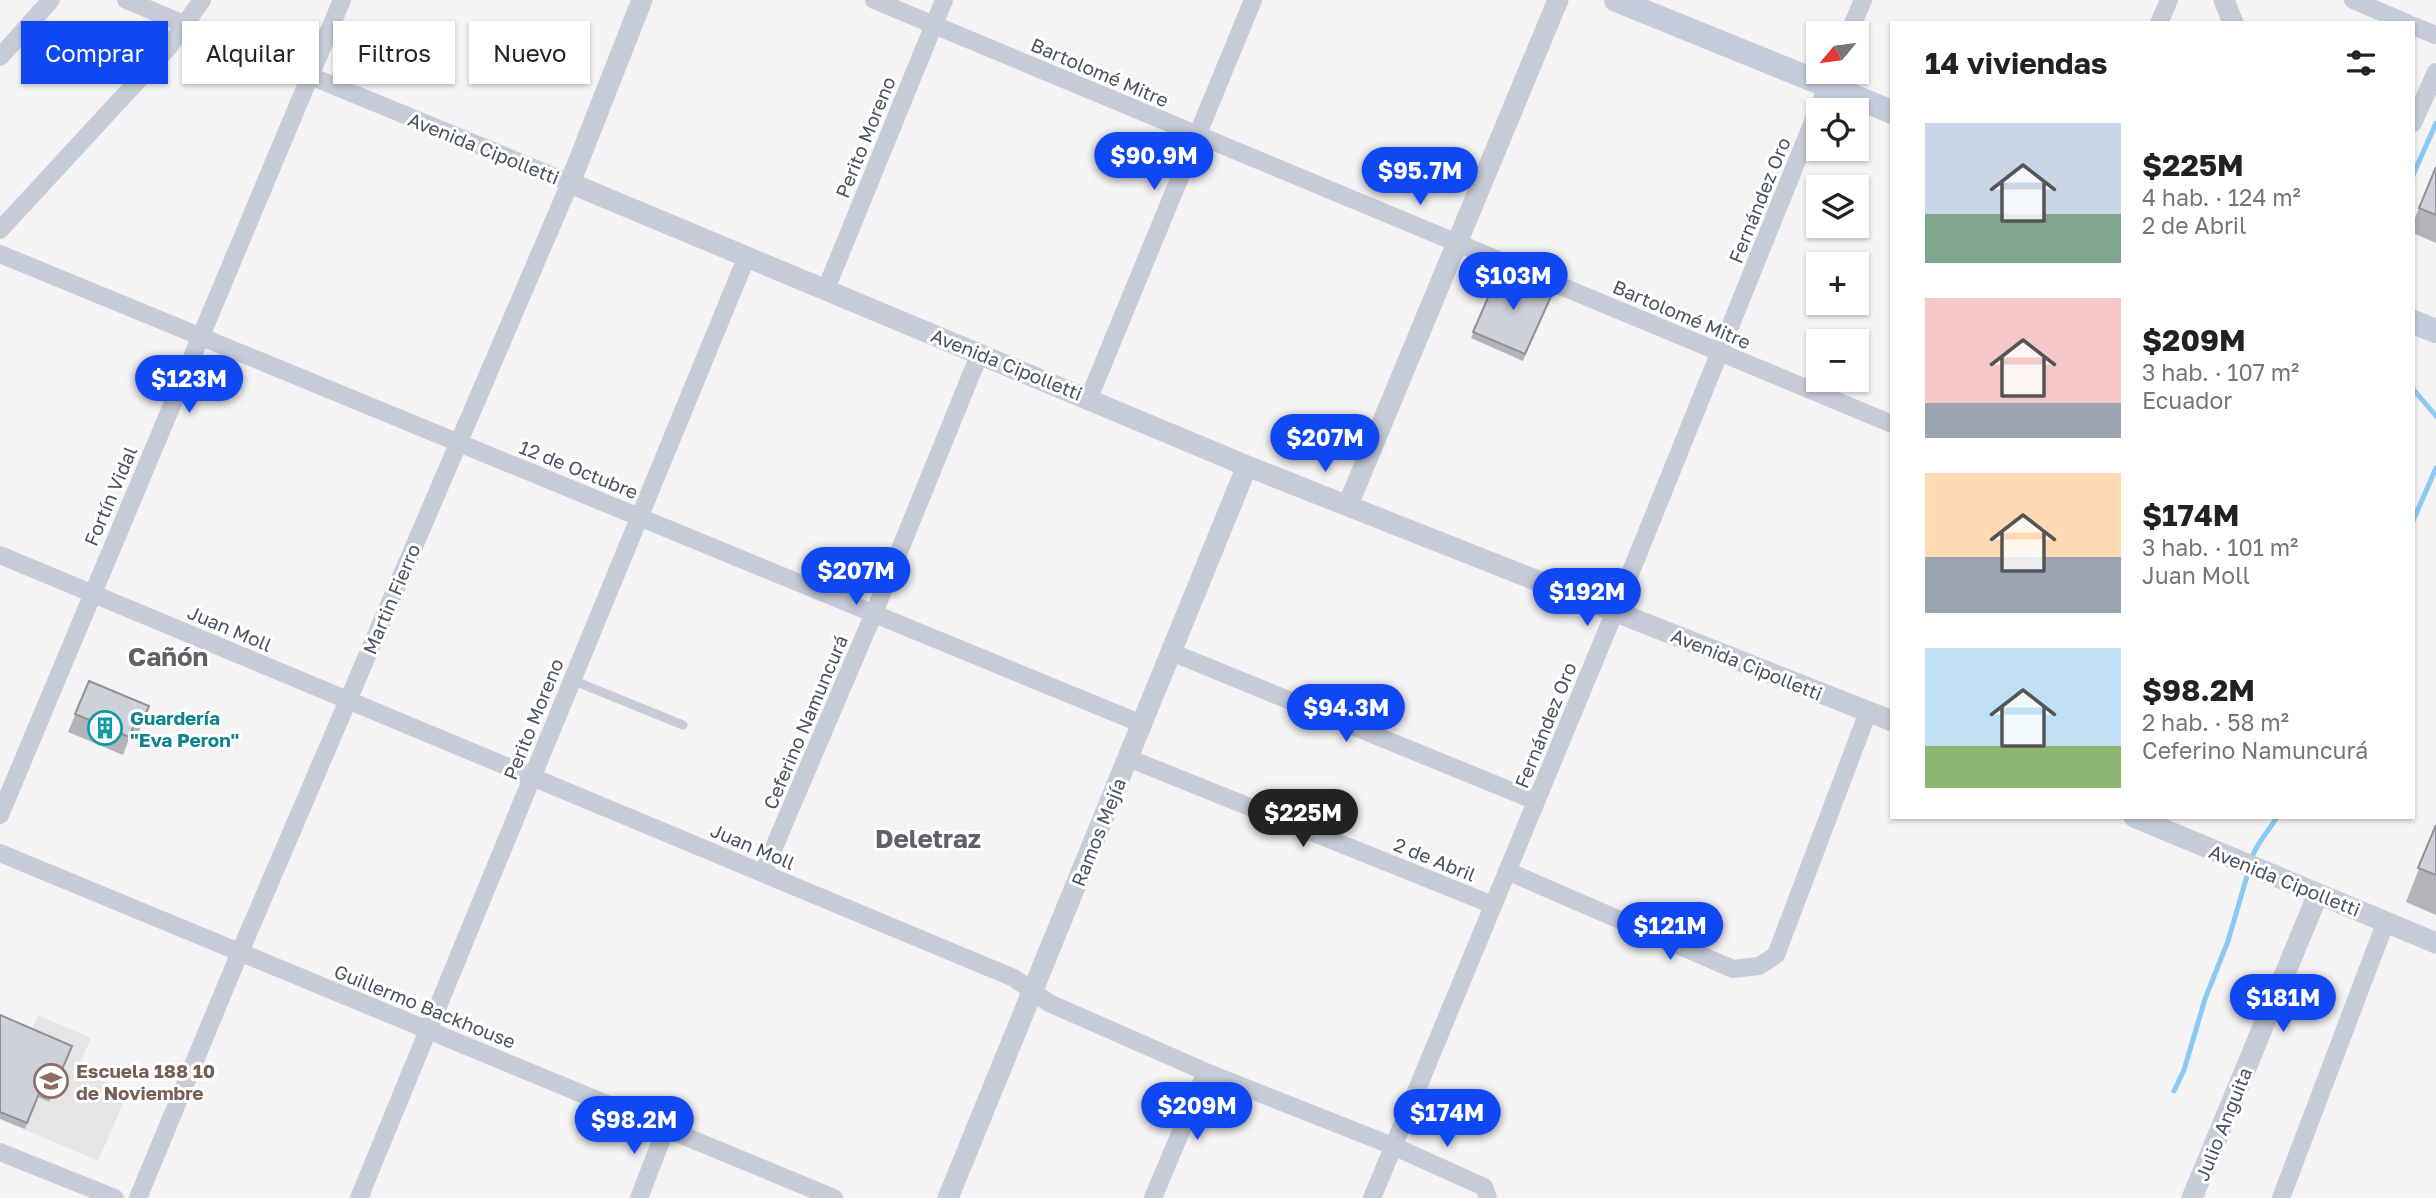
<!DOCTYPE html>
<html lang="es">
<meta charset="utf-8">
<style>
:root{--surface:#fff;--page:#f2f2f2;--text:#222;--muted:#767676;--accent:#0f47f3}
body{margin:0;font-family:"Golos Text",sans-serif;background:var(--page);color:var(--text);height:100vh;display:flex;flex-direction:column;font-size:26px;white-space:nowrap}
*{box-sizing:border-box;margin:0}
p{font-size:23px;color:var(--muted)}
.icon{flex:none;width:38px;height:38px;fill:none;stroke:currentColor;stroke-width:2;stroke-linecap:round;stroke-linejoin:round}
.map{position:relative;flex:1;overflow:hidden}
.panel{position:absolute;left:1890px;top:21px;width:525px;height:798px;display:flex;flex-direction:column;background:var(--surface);border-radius:0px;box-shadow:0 2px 5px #0004}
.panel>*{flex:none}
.hud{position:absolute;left:21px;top:21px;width:665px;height:63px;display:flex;gap:14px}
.needle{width:46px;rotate:241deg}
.tools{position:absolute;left:1806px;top:21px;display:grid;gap:14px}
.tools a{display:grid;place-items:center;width:63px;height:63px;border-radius:0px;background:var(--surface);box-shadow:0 2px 5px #0004;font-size:35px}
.price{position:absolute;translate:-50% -60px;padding:0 16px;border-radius:24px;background:var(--accent);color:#fff;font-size:23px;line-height:46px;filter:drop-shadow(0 2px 4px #0008)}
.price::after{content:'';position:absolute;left:50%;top:42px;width:21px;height:16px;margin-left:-10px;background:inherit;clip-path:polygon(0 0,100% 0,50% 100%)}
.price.on{background:#222;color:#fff}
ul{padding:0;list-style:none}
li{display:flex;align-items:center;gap:21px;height:175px;padding:0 35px}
li span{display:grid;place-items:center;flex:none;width:196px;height:140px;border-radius:0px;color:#555}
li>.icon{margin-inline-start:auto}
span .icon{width:84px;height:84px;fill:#fffc;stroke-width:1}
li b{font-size:30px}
h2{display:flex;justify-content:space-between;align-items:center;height:84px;padding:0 35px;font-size:30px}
.pill{padding:0 24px;border-radius:0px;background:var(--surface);box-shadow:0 2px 5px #0004;font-size:24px;line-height:63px}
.pill.on{background:var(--accent);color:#fff}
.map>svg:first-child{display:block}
</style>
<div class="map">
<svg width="2436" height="1198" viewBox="0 0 2436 1198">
<rect width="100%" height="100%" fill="#f5f3f3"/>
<path fill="#e6e4e5" d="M38,1015l53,23 -14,32 51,22 -30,69 -98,-42v-97l30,13z"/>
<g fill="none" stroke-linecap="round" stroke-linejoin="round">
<path stroke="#8bcaf3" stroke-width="5" d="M2413,175l23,-52
M2413,389l23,27
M2413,521l23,-53
M2253,855c4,-12 17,-26 24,-38
M2174,1091l10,-21 21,-71 23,-58 19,-65"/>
<path stroke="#c6ccd8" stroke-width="9" d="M572,680l111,45"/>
<path stroke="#c6ccd8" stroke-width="18" d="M126,0l444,183 -330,769 -102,246
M874,0l1018,424
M2353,0l54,23
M2159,23l10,-23
M2413,26l23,9
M1849,33l14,-33
M0,57l51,-57
M2413,123l23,-51
M0,230l168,-182 34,-48
M0,254l1142,470
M826,289l118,-289
M1089,398l164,-398
M0,555l1014,423 35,25 157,69 187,74 91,41 4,11
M1171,652l365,149
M1128,758l365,147
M0,815l342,-815
M0,853l834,345
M1507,871l226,98 26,-3 17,-11 92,-243
M763,873l111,-260 106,-260
M0,1152l115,46
M359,1198l388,-942
M639,1198l27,-70
M1153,1198l53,-126
M1372,1198l243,-587 218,-539
M2281,1198l105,-277"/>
<path stroke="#c6ccd8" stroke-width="21" d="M642,0l-72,183 677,283 645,255
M2224,0l9,23
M1348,505l210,-505
M2134,817l302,126
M948,1198l299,-732
M2192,1198l126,-304"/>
<path stroke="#c5ccdc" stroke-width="24" d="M1616,0l276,112
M2413,322l23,9"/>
</g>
<path fill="#b2b4ba" d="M2436,167v76l-23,-10v-10z
M1500,270l50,28 -27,63 -52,-23z
M89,681l53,43 -7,18 -6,-3 -6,16 -55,-23z
M2436,825v90l-30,-13z
M0,1015l72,31 -23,56 -11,-5 -13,32 -25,-10z"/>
<path fill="#cfd1d8" stroke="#919297" stroke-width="2" d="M2436,167v48l-17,-7z
M1500,270l53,22 -28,62 -52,-22z
M89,681l60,25 -7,17 -6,-2 -7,16 -54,-23z
M2436,825v50l-18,-7z
M0,1015l72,31 -21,50 -11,-5 -13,32 -27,-11z"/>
<defs>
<g id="building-ring" transform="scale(1.75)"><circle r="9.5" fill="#fff" stroke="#0f9aa8" stroke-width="1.5"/><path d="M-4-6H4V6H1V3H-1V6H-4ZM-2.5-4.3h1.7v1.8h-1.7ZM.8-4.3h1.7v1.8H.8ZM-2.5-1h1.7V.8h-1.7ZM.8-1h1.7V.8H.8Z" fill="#0f9aa8"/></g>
<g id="school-ring" transform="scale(1.75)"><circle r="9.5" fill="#fff" stroke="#8d6e63" stroke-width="1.5"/><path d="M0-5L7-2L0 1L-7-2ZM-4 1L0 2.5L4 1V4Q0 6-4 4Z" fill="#8d6e63"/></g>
</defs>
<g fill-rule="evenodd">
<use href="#building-ring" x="105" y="728"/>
<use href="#school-ring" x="51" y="1081"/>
</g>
<g text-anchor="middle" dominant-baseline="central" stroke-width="6" stroke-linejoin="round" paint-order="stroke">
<g font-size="19" fill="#495162" stroke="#fff">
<text transform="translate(1100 72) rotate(23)">Bartolomé Mitre</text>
<text transform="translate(865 137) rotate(-68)">Perito Moreno</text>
<text transform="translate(484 148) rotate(22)">Avenida Cipolletti</text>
<text transform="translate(1759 200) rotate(-68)">Fernández Oro</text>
<text transform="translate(1682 314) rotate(23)">Bartolomé Mitre</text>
<text transform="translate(1007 364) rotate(22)">Avenida Cipolletti</text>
<text transform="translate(579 469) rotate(22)">12 de Octubre</text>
<text transform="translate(110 496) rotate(-67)">Fortín Vidal</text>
<text transform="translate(391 599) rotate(-67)">Martin Fierro</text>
<text transform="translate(230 628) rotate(23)">Juan Moll</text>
<text transform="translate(1747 664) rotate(22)">Avenida Cipolletti</text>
<text transform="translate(533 719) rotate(-68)">Perito Moreno</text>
<text transform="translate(805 722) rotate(-67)">Ceferino Namuncurá</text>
<text transform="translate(1545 725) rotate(-68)">Fernández Oro</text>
<text transform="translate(1098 832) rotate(-68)">Ramos Mejía</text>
<text transform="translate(753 846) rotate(23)">Juan Moll</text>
<text transform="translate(1435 859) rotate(22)">2 de Abril</text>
<text transform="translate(2285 880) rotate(22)">Avenida Cipolletti</text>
<text transform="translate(425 1006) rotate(22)">Guillermo Backhouse</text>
<text transform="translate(2223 1124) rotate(-68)">Julio Anguita</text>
</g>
<g font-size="19" font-weight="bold" fill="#0d838f" stroke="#fff" text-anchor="start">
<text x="130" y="717">Guardería<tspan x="130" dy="22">"Eva Peron"</tspan></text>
</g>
<g font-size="19" font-weight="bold" fill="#785e54" stroke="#fff" text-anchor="start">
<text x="76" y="1070">Escuela 188 10<tspan x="76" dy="22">de Noviembre</tspan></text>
</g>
<g font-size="26" font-weight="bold" fill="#5e6168" stroke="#fff">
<text x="168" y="656">Cañón</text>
<text x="928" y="838">Deletraz</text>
</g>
</g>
</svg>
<div class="tools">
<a><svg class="needle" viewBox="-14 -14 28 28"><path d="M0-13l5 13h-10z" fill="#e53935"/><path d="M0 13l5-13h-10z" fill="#767676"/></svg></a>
<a><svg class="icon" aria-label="locate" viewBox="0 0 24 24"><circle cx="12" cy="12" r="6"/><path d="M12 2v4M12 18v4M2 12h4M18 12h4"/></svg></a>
<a><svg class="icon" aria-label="layers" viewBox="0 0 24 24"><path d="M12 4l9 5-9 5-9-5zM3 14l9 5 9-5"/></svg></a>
<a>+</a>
<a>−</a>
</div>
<b class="price" style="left:1154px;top:192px">$90.9M</b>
<b class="price" style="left:1420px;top:207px">$95.7M</b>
<b class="price" style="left:1513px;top:312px">$103M</b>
<b class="price" style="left:189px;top:415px">$123M</b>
<b class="price" style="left:1325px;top:474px">$207M</b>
<b class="price" style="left:856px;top:607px">$207M</b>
<b class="price" style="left:1587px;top:628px">$192M</b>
<b class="price" style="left:1346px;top:744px">$94.3M</b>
<b class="price on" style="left:1303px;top:849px">$225M</b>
<b class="price" style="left:1670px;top:962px">$121M</b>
<b class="price" style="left:2283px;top:1034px">$181M</b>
<b class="price" style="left:1197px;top:1142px">$209M</b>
<b class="price" style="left:1447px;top:1149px">$174M</b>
<b class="price" style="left:634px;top:1156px">$98.2M</b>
<div class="hud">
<a class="pill on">Comprar</a>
<a class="pill">Alquilar</a>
<a class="pill">Filtros</a>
<a class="pill">Nuevo</a>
</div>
<section class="panel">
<h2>14 viviendas<svg class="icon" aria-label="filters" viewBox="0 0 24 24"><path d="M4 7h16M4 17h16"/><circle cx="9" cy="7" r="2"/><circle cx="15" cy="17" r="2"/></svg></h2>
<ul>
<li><span style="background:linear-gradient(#c9d6e8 65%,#7fa58c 0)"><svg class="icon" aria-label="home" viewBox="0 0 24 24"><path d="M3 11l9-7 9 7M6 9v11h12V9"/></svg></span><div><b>$225M</b><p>4 hab. · 124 m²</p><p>2 de Abril</p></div></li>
<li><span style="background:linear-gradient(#f6c9c9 75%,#9aa5b1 0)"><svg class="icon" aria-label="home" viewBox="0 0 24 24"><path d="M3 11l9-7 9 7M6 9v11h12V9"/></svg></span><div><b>$209M</b><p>3 hab. · 107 m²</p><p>Ecuador</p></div></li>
<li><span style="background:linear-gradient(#ffd9b3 60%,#9aa5b1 0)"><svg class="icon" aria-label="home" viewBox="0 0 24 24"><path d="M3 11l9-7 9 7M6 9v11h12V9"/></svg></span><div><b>$174M</b><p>3 hab. · 101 m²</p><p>Juan Moll</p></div></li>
<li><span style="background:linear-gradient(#bfe0f5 70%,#8fb573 0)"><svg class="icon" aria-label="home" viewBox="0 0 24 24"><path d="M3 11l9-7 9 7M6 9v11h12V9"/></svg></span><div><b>$98.2M</b><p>2 hab. · 58 m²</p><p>Ceferino Namuncurá</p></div></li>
</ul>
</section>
</div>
